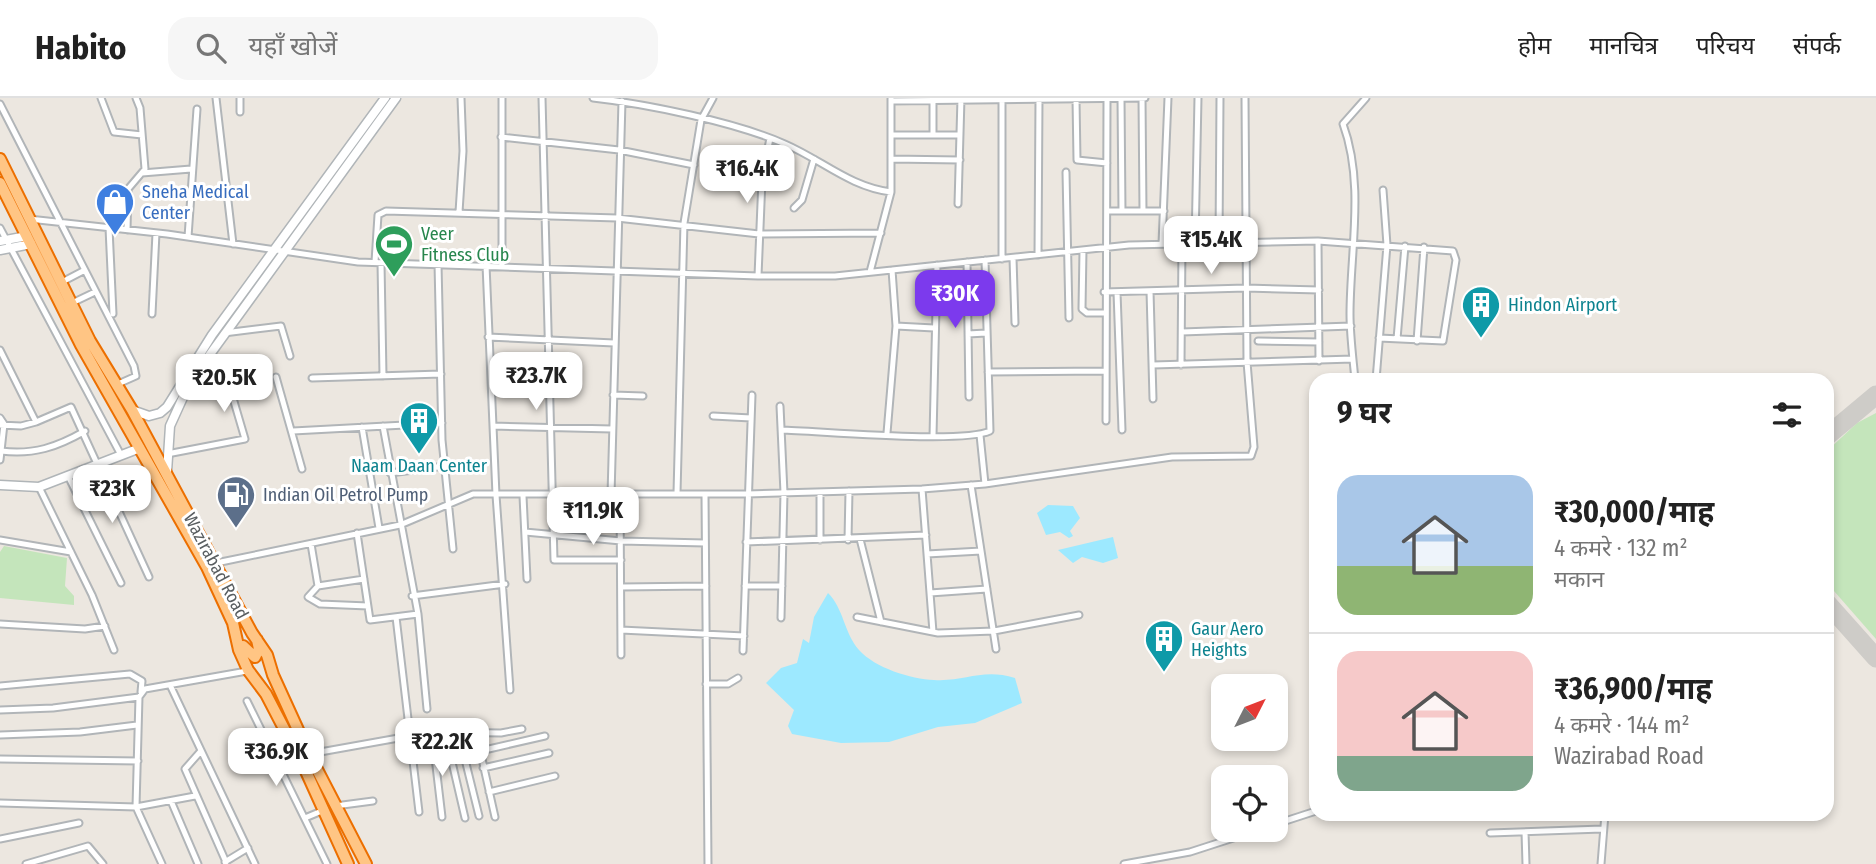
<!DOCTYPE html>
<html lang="hi">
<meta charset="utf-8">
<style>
:root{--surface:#fff;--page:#f6f6f6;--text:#222;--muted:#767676;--line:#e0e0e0;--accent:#7c3aed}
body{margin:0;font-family:"Fira Sans Condensed","Noto Sans Devanagari",sans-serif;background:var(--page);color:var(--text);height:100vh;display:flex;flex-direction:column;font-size:26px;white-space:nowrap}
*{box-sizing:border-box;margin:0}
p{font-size:23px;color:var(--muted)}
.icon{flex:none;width:38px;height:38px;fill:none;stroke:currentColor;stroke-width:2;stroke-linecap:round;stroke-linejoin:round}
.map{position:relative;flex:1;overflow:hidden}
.details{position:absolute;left:1309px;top:275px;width:525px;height:448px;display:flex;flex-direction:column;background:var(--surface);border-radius:21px;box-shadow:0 4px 10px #0003}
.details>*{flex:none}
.needle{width:46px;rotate:48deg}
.tools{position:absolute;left:1211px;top:576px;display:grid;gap:14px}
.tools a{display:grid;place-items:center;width:77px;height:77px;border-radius:14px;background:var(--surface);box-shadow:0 4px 10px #0003;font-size:35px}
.price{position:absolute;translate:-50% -60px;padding:0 16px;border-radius:14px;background:#fff;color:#222;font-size:23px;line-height:46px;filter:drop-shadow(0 2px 4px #0008)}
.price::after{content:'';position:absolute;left:50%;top:42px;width:21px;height:16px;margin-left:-10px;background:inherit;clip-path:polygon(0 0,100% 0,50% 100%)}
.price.selected{background:var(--accent);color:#fff}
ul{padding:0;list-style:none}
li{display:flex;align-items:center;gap:21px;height:175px;padding:0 28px}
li+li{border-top:2px solid var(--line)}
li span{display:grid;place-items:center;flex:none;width:196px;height:140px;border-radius:21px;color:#555}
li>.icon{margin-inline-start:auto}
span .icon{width:84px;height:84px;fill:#fffc;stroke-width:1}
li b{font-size:30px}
h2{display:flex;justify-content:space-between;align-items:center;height:84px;padding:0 28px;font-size:30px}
header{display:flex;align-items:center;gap:42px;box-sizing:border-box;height:98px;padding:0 35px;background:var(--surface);border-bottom:2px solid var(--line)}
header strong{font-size:33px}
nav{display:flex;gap:38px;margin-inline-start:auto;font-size:24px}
.search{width:490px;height:63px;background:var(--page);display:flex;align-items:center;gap:18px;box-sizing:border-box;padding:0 24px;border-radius:21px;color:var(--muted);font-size:26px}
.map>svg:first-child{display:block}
</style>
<header>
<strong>Habito</strong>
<div class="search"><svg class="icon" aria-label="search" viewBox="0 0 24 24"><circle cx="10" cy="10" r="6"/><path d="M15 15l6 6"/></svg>यहाँ खोजें</div>
<nav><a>होम</a><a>मानचित्र</a><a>परिचय</a><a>संपर्क</a></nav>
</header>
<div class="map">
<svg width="1876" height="766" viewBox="0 0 1876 766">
<rect width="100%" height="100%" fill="#ece7e0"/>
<path fill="#c4e5bb" d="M1876,315v226l-49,-56v-132l30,-28z
M4,448l63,12 -2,28 9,10v9l-74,-7v-46z"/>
<path fill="#9de9ff" d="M1048,407l25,1 7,12 -10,13 3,5 -4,2 -9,-6 -14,3 -9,-22z
M1113,439l5,21 -15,5 -21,-6 -9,6 -15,-13z
M828,495c16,16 16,40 31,57 16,18 52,29 75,30 31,2 48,-12 81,-2l7,25 -47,20 -37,4 -49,15 -48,1 -49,-9 -4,-8 6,-16 -28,-27 15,-15 16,-5 6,-24 6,4 5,-26z"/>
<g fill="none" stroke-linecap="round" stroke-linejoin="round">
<path stroke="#ceccc8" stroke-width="19" d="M1827,338l49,-41
M1827,505l49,55"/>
<g stroke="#b1b5b8" stroke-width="9">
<path id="street" d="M101,0l13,34 28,3
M216,0l17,146
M240,0v14
M502,0v168
M542,0l12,462h67
M593,0c54,6 142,24 192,46 37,16 65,43 106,48
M1121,0l1,113
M1142,0l1,113
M1076,1l1,61 30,3
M891,3l254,-3
M0,6l134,262 2,10 -18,8
M891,37h69
M933,37v-34
M501,39l118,13 75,15
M891,61l69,1
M1066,74l3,146
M142,75l49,-4
M958,106l3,-106
M794,110l8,-8 12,-41
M1107,113h57
M459,114l4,-61 -2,-53
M29,121l138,15 191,28 400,14h77l294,-31 189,-4 135,10 3,9 -13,81 -64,-3
M0,130l121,227
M109,130l4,86
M127,132l1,-41 17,-20 -5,-61 -4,-10
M188,139l9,-128
M1318,143l1,120
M1219,144l1,-144
M1195,145l3,-145
M1162,146l6,-146
M1083,152l-1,59 5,4h18
M1038,157l1,-156
M1013,160l2,65
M1002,161v-161
M375,164l3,-47 8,-4 231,7 142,16 122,-1
M967,164l2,135
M381,165l2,113
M438,166l4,176 11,109
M486,167l10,230 14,195
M870,174l21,-80v-93
M758,178l4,-97 8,-41
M62,184l23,-12
M1150,193l3,108
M1104,194l142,-4 73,2
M1117,194l5,138
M72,205l23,-11
M152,216l4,-81
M896,228l38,2
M1182,234l169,-6
M224,235l57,-7 9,30
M968,236l18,-1
M488,239l126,6
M1397,241l8,-93
M1258,243l61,1
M1417,243l7,-94
M0,252l36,72
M1153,267l200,-6
M1181,267l1,-122
M988,274l117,-1
M276,279l26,92
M312,280l129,-4
M1355,282c-2,-22 -5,-44 -5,-66 0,-62 15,-130 -7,-190l23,-26
M1376,282l11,-135 -4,-55
M613,297l30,1
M780,308l4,87 -3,125
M713,318l38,2
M0,320l4,6 -4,36
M1106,323l1,-322
M0,327l21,1 15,-4 35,-15 78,170
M383,328l35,188 9,95
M493,328l119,3
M362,329l17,101
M781,332c40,1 181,14 209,1l-5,-171
M293,333l149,-8
M887,335l9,-107 -4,-56
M980,337l5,49
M933,338l4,-171
M1,353c33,4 56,-4 84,-20
M167,356l78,-15 -17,-58
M390,375l55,-7
M68,378l53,107
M971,387l25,164
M39,389l53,108 22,55
M922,391l11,143
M820,394v48
M677,395l7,-270 17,-103 12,-22
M705,396l3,370
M611,397l11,-394
M620,397l1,160
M523,398l4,83
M525,434l96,9 84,2
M357,435l13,87 48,-6
M860,441l21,83
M0,442l71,12
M848,442l1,-49
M746,444l180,-7
M311,446l7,42
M927,456l54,-3
M216,465l184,-38 73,-31h274l175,-5 63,-5 187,-27 79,-1 3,-9 -7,-85 -2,-264
M364,481l-46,7 -10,11 12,7 48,2
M745,488h37
M621,489l85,-1
M930,495l57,-4
M412,498l93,-12
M396,519l23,195
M857,519l81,16 56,-2 85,-16
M0,526l85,5 20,-3
M621,532l123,6
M743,553l9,-256
M706,586h22l10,-6
M170,587l85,179
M0,588l130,-12 12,7 -1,11
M247,603l80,163
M0,612l53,-2 86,-11
M458,633l21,85
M432,634l10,85
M445,634l20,86
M476,634l19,85
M0,637l80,-3 57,-7
M480,653l65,-15
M200,654l-15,17 41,93
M309,656l123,-22 69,1 21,-4
M0,661l138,2
M483,670l66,-15
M489,694l66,-16
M171,703l27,63
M0,705l136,4 59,-11
M335,708l38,-5
M305,720l19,-8
M1276,726l40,-13
M1525,734l1,32
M1490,735l112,-4
M0,741l79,-16
M225,764l23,-14
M26,766l62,-18 15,18
M162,766l-26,-57 3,-110 6,-8 102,-18
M1124,766l66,-12 68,-22
M1601,766l4,-50"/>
</g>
<g stroke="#b0b5b8" stroke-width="11">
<path id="secondary" d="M0,143l27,-5
M0,152l31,-6
M132,312l17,6 11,-3 7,-6 45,-72 173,-237
M167,374l3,-46 20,-44 206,-284
M0,387l39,2 101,-39"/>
</g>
<g stroke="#ec6f00" stroke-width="14">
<path id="highway" d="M0,61l90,182 42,69 120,223 15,22 6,20 36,79 57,110
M0,85l81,162 126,222 26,56 6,27 9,20 18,24 39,75 43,95
M243,548l12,11 4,-8 -2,-9"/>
</g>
<use href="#street" stroke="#fff" stroke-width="5"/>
<use href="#secondary" stroke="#fff" stroke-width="8"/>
<use href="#highway" stroke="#ffc584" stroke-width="10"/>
</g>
<defs>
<g id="shop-pin" transform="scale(2.0125)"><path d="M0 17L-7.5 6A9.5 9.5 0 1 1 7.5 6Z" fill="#3f7fe0" stroke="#fff"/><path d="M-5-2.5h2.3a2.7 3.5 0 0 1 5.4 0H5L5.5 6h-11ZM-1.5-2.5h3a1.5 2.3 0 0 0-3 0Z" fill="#fff"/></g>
<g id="stadium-pin" transform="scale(2.0125)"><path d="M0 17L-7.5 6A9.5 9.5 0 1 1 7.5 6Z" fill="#2e9e5b" stroke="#fff"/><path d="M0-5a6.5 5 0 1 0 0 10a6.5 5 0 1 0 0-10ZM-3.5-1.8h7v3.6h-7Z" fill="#fff"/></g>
<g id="building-pin" transform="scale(2.0125)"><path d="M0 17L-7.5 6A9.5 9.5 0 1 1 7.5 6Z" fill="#0f9aa8" stroke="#fff"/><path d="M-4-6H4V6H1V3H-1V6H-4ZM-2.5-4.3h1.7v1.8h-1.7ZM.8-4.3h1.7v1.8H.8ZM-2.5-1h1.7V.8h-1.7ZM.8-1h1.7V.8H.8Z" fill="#fff"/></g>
<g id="fuel-pin" transform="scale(2.0125)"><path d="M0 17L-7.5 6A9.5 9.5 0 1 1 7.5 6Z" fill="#5c6f8a" stroke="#fff"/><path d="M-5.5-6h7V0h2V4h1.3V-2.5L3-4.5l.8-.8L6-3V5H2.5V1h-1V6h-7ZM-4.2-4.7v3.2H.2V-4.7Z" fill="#fff"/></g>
</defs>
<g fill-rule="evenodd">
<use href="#shop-pin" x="115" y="104"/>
<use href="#stadium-pin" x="394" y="146"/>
<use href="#building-pin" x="1481" y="207"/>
<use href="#building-pin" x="419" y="323"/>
<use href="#fuel-pin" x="236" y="397"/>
<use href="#building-pin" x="1164" y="541"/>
</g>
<g text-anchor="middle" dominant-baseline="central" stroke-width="6" stroke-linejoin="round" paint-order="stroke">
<g font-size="18" fill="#366cbe" stroke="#fff" text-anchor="start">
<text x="142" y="94">Sneha Medical<tspan x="142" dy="21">Center</tspan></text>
</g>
<g font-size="18" fill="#27864d" stroke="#fff" text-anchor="start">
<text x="421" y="136">Veer<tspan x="421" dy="21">Fitness Club</tspan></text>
</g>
<g font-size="18" fill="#0d838f" stroke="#fff" text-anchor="start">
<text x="1508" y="207">Hindon Airport</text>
<text x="419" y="368" text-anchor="middle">Naam Daan Center</text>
<text x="1191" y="531">Gaur Aero<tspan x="1191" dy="21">Heights</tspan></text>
</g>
<g font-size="18" fill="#4e5e75" stroke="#fff" text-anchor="start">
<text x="263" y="397">Indian Oil Petrol Pump</text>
</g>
<g font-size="18" fill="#595e61" stroke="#fff">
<text transform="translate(216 468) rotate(62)">Wazirabad Road</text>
</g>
</g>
</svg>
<div class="tools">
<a><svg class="needle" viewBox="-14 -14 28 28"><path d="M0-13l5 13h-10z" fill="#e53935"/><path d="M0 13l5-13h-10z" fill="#767676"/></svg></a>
<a><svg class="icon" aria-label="locate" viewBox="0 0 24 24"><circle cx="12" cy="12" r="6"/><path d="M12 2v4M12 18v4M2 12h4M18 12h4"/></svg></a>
</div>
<b class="price" style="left:747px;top:107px">₹16.4K</b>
<b class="price" style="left:1211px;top:178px">₹15.4K</b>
<b class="price selected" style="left:955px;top:232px">₹30K</b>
<b class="price" style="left:536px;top:314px">₹23.7K</b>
<b class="price" style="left:224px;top:316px">₹20.5K</b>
<b class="price" style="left:112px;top:427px">₹23K</b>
<b class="price" style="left:593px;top:449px">₹11.9K</b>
<b class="price" style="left:442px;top:680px">₹22.2K</b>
<b class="price" style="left:276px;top:690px">₹36.9K</b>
<section class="details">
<h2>9 घर<svg class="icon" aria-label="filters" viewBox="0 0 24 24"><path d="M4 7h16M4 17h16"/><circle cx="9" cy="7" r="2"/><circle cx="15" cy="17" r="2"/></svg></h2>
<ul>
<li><span style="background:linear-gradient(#a9c7e8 65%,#8fb573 0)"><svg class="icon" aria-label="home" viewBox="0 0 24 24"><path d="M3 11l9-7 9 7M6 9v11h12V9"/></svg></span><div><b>₹30,000/माह</b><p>4 कमरे · 132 m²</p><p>मकान</p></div></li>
<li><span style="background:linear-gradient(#f6c9c9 75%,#7fa58c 0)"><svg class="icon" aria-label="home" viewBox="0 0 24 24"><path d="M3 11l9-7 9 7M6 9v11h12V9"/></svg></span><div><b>₹36,900/माह</b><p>4 कमरे · 144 m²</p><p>Wazirabad Road</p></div></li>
</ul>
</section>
</div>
